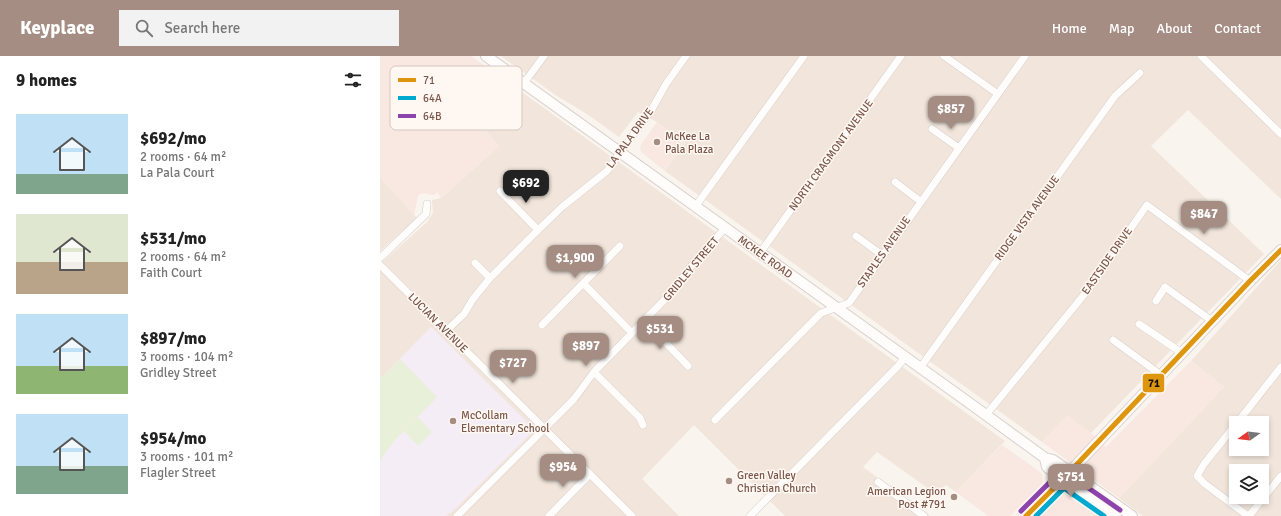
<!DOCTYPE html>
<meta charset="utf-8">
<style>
:root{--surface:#fff;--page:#f2f2f2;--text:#222;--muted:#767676;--accent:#a68d84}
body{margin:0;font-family:Signika,sans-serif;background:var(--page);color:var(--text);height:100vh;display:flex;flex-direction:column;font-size:15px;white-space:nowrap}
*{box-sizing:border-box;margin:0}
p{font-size:13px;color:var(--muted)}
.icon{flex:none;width:22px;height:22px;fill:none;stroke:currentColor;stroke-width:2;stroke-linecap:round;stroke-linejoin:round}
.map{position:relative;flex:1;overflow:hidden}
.panel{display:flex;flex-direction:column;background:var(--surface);width:380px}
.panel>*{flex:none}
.needle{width:26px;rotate:256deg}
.controls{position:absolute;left:849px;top:360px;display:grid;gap:8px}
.controls a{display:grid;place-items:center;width:40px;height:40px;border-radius:0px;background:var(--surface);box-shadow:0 2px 6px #0003;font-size:20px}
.price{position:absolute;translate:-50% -34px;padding:0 9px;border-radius:8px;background:var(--accent);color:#fff;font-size:13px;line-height:26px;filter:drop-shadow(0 1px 2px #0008)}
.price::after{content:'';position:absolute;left:50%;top:24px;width:12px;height:9px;margin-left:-6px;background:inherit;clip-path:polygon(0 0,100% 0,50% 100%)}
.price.active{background:#222;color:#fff}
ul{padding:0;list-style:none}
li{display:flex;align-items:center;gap:12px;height:100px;padding:0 16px}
li span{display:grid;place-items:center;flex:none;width:112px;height:80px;border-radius:0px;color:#555}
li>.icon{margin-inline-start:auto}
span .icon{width:48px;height:48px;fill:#fffc;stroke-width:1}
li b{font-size:17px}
h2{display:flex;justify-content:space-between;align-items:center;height:48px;padding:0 16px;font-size:17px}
header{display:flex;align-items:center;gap:24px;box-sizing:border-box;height:56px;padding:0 20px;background:var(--accent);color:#fff}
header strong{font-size:19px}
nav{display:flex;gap:22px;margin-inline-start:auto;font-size:14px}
.search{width:280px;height:36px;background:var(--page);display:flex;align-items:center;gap:10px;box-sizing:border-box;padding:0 14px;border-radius:0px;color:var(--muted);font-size:15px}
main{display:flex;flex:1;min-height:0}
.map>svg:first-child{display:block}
</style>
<header>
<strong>Keyplace</strong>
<div class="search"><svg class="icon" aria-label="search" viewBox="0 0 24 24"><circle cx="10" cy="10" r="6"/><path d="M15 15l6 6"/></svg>Search here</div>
<nav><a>Home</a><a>Map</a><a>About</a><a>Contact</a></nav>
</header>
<main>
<section class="panel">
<h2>9 homes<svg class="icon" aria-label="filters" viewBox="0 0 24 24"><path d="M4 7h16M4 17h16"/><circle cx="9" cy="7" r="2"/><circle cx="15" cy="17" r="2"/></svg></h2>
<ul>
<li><span style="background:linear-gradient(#bfe0f5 75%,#7fa58c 0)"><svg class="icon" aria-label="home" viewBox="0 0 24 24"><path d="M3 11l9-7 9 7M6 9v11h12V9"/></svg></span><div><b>$692/mo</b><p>2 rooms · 64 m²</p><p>La Pala Court</p></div></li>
<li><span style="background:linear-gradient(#dfe7d0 60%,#b9a48a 0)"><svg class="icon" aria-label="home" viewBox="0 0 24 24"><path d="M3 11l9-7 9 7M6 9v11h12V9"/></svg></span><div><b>$531/mo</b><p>2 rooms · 64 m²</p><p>Faith Court</p></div></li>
<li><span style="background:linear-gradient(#bfe0f5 65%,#8fb573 0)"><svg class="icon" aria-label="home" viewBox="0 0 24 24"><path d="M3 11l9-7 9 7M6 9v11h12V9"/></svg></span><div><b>$897/mo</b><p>3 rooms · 104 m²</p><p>Gridley Street</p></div></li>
<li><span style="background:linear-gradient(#bfe0f5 65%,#7fa58c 0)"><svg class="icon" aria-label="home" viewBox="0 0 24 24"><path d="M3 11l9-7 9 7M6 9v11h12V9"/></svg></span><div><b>$954/mo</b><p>3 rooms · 101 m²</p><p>Flagler Street</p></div></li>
</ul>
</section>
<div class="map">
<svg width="901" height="460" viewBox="0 0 901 460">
<rect width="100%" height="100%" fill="#f9f4ee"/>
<path fill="#f2e6dc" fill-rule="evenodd" d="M121,0h780v143l-93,-89 -37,36 113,108 -173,179 -24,-17 -25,26 -377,-271 20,-28 -28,-21 -19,-10 -19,25 -32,-23 -30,-18z
M121,21l504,364 -49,51 -10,-7 -10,9 -59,-42 -14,15 67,49h-145l-91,-91 -52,54 37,37h-299v-252l47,-42 6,-9 -1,-13 9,-2 58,-52 -27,-30z
M0,121l37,41 -37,33z
M901,204v256h-138l-24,-18 105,-111 -33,-26zM856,367h26v26h-26zM856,415h26v26h-26z"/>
<path fill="#f9e8e2" d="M0,0h91l30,21 -29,39 27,30 -58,52 -4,-6 -3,3 -12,-2 -4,3 -4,19 -34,-38z
M277,66l28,21 -20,28 -24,-19 -1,-6z
M811,305l33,26 -105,111 -77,-56 25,-27 24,18 15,14z
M622,389l37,26 3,3 1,8 -3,4 -30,30h-22l-32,-24z
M687,438l6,3 27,19h-61l17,-17 4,-3z"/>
<path fill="#f5edf5" d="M51,271l99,98 1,5 -1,4 -74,74 -10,8h-66v-137z"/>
<path fill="#e8f0d9" d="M20,303l37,38 -43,44 -14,19v-81z
M38,361l14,15 -14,14 -14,-15z"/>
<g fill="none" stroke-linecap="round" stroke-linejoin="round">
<g stroke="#d8cfca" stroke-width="8">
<path id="street" d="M564,0l54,38
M821,0l80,78
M144,27l20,-27
M552,73l27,19
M515,126l25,19
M120,135l38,39
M315,151l109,-151
M476,180l26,19
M380,197l141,-197
M0,202l46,-44 1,-10
M95,207l15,15
M0,209l252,251
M204,228l48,49
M776,245l9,-14 47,34
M265,265l43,45
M759,268l43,29
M162,269l78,-79
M66,275l18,-17 9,-15 17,-21 48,-48 24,-23 45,-36 45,-62 14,-25 20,-28
M733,284l48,35
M540,312l195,-272 25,-23
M214,316l46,46 3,7
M606,359l101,-124 60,-86 103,76
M335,364l106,-107 28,-10 176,-247
M857,367l44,-56
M856,368l-32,40 -7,12 8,8 43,32
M498,426l46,34
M77,460l117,-117 20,-27 78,-80 20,-27 33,-37
M169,460l41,-42
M370,460l148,-150 7,-9
M869,460l32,-40"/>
</g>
<g stroke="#dad0cc" stroke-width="12">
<path id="secondary" d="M106,0l489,351 70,51 8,2 79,56
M665,402l2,9 69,49
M646,460l37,-37 187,-198 31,-31"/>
</g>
<use href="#street" stroke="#fefdfc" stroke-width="7"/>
<use href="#secondary" stroke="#fefdfc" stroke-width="10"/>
<g stroke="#fff8f2" stroke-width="8">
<path id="bus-1" d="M646,460l37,-37 187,-198 31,-31"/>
</g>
<g stroke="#fff8f2" stroke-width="8">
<path id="bus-2" d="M656,460l28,-28 40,28"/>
</g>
<g stroke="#fff8f2" stroke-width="8">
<path id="bus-3" d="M641,455l37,-37 4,-2 5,1 53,37"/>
</g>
<use href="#bus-1" stroke="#de960f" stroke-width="5"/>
<use href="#bus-2" stroke="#00a9ce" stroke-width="5"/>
<use href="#bus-3" stroke="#8e44ad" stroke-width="5"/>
</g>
<g fill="#a68d84" stroke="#fff8f2" stroke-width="1.5">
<circle cx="277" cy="86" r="4"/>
<circle cx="73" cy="365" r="4"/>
<circle cx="349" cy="425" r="4"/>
<circle cx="574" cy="441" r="4"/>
</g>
<g text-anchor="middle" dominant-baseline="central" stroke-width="3" stroke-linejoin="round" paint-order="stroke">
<g font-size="11" fill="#7a564b" stroke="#fff8f2" text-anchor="start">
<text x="285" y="80">McKee La<tspan x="285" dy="13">Pala Plaza</tspan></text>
<text x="81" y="359">McCollam<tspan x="81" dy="13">Elementary School</tspan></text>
<text x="357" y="419">Green Valley<tspan x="357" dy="13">Christian Church</tspan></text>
<text x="566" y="435" text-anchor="end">American Legion<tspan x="566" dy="13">Post #791</tspan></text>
</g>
<g font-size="11" fill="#7a564b" stroke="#fff8f2">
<text transform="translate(250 82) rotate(-54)">LA PALA DRIVE</text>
<text transform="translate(451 99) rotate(-54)">NORTH CRAGMONT AVENUE</text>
<text transform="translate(647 162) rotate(-54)">RIDGE VISTA AVENUE</text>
<text transform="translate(504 196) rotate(-55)">STAPLES AVENUE</text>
<text transform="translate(385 201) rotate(36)">MCKEE ROAD</text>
<text transform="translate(727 205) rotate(-55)">EASTSIDE DRIVE</text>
<text transform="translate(311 213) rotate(-50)">GRIDLEY STREET</text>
<text transform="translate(58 267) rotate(45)">LUCIAN AVENUE</text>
</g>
</g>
<rect x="10" y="10" width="132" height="64" rx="6" fill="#fff8f2" stroke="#d7c7c0" stroke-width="1"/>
<rect x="18" y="22" width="18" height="4" fill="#de960f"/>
<rect x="18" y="40" width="18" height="4" fill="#00a9ce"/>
<rect x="18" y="58" width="18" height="4" fill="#8e44ad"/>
<g font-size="11" fill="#7a564b">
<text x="43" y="28">71</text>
<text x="43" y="46">64A</text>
<text x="43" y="64">64B</text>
</g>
<rect stroke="#fff8f2" stroke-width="1.5" x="762" y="317" width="23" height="20" rx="4" fill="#de960f"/>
<g font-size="11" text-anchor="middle" font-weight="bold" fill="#111">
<text x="774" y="331">71</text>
</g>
</svg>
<div class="controls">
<a><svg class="needle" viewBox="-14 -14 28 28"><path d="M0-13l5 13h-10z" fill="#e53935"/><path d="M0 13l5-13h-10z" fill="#767676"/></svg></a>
<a><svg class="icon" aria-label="layers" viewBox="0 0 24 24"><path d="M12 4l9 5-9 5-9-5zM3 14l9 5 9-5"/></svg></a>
</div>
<b class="price" style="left:571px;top:74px">$857</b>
<b class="price active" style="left:146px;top:148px">$692</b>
<b class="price" style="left:824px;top:179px">$847</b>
<b class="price" style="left:195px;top:223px">$1,900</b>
<b class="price" style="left:280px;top:294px">$531</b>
<b class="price" style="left:206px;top:311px">$897</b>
<b class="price" style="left:133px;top:328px">$727</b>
<b class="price" style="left:183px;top:432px">$954</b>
<b class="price" style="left:691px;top:442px">$751</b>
</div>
</main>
